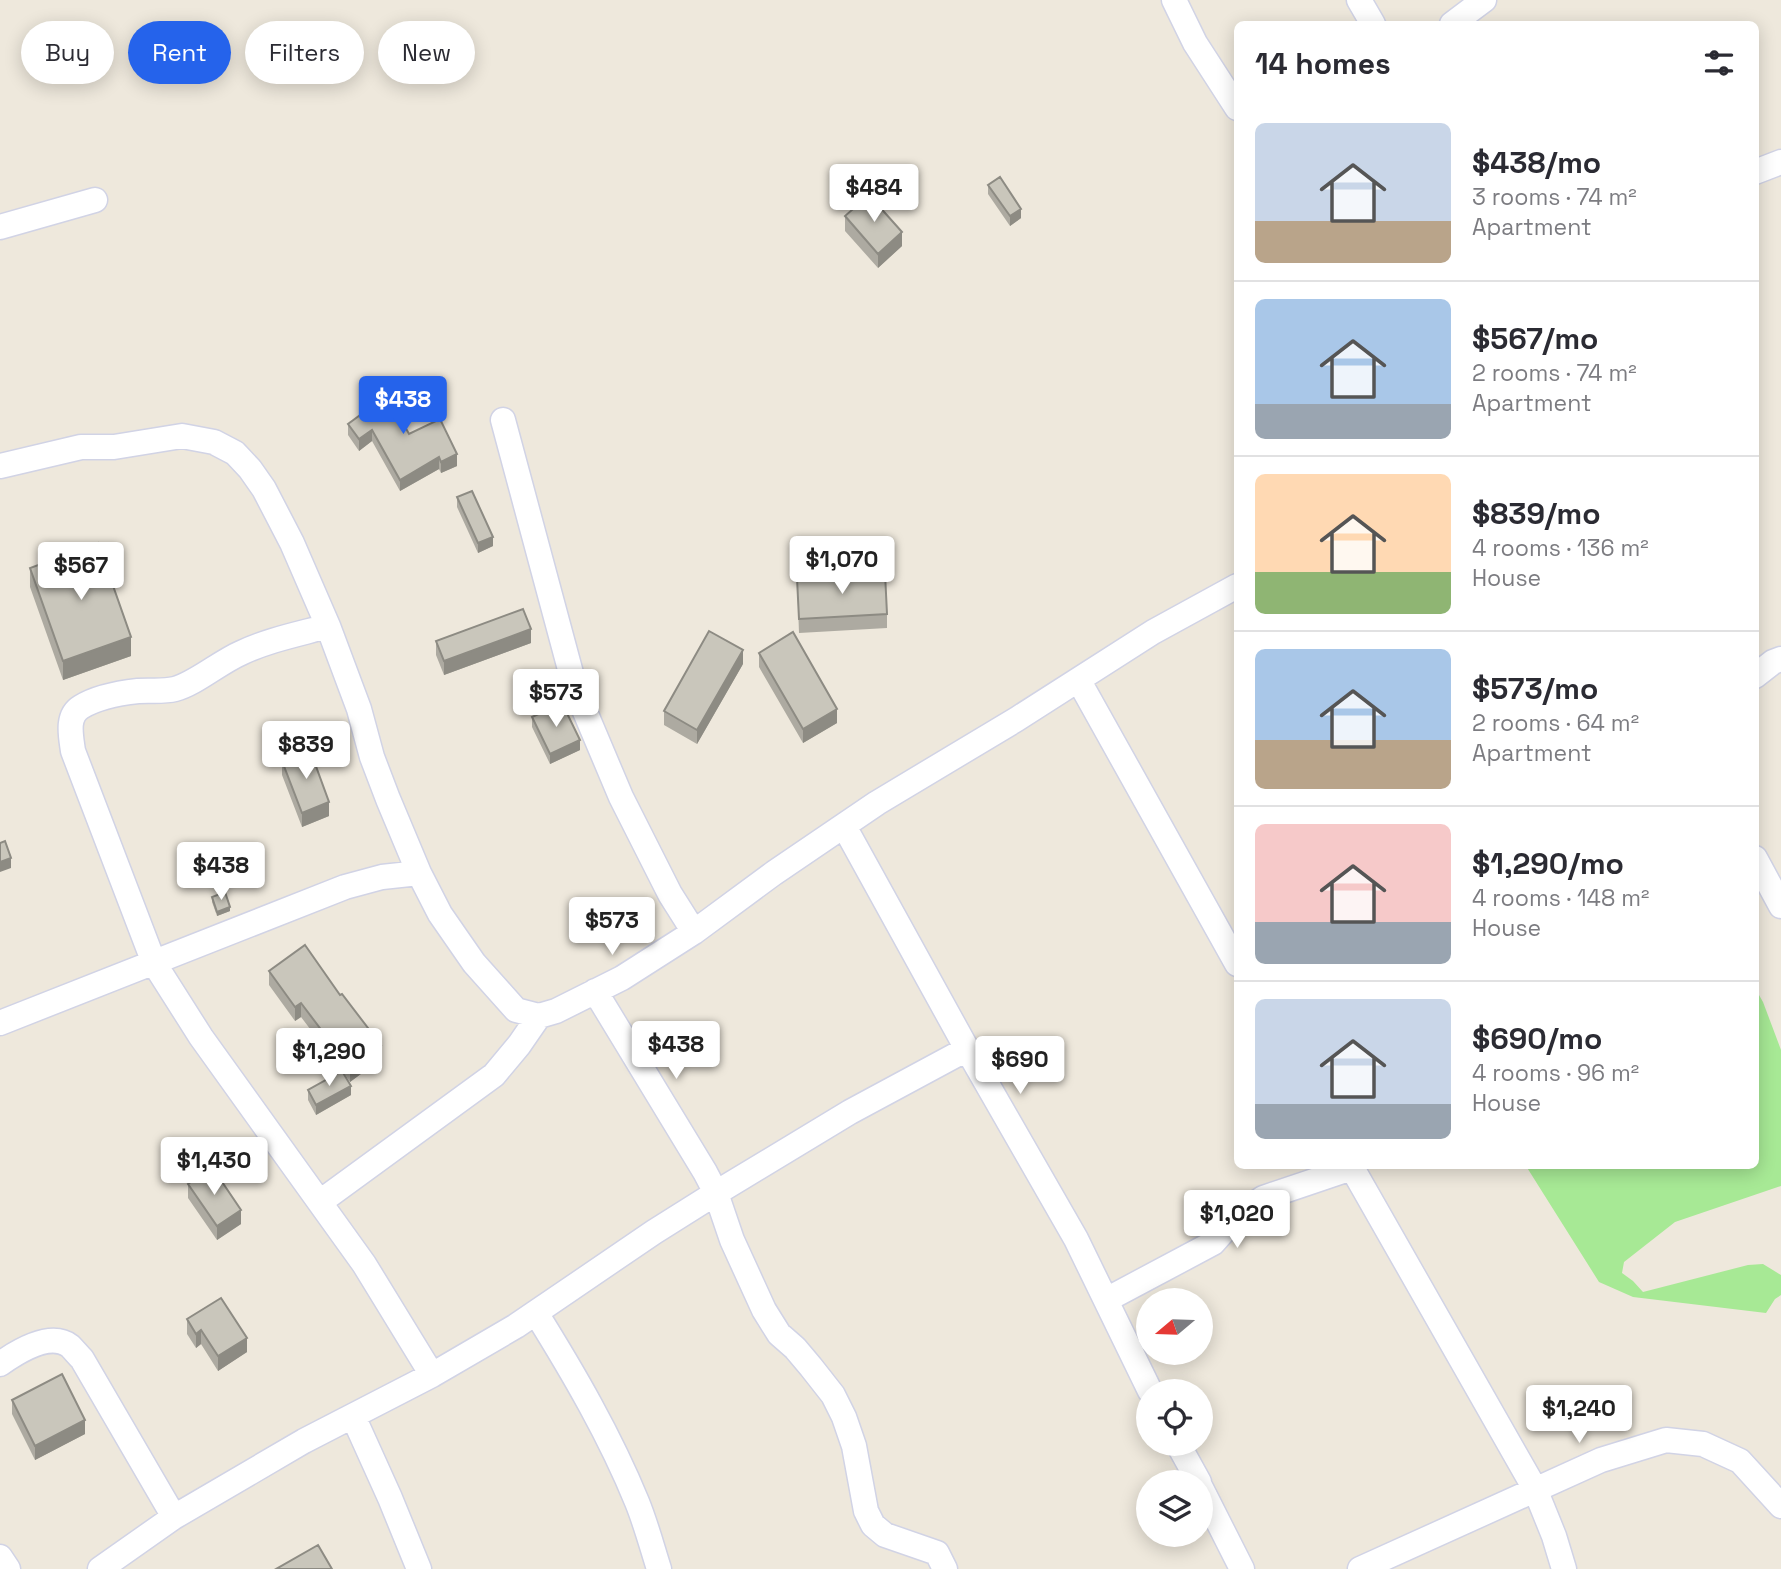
<!DOCTYPE html>
<meta charset="utf-8">
<style>
:root{--surface:#fff;--page:#f2f2f3;--text:#2b2b33;--muted:#7c7c81;--line:#e1e1e2;--accent:#2563eb}
body{margin:0;font-family:"Space Grotesk",sans-serif;background:var(--page);color:var(--text);height:100vh;display:flex;flex-direction:column;font-size:26px;white-space:nowrap}
*{box-sizing:border-box;margin:0}
p{font-size:23px;color:var(--muted)}
.icon{flex:none;width:38px;height:38px;fill:none;stroke:currentColor;stroke-width:2;stroke-linecap:round;stroke-linejoin:round}
.map{position:relative;flex:1;overflow:hidden}
.sheet{position:absolute;left:1234px;top:21px;width:525px;height:1148px;display:flex;flex-direction:column;background:var(--surface);border-radius:10px;box-shadow:0 4px 18px #0003}
.sheet>*{flex:none}
.top-card{position:absolute;left:21px;top:21px;width:665px;height:63px;display:flex;gap:14px}
.needle{width:46px;rotate:251deg}
.controls{position:absolute;left:1136px;top:1288px;display:grid;gap:14px}
.controls a{display:grid;place-items:center;width:77px;height:77px;border-radius:50%;background:var(--surface);box-shadow:0 4px 18px #0003;font-size:35px}
.price{position:absolute;translate:-50% -60px;padding:0 16px;border-radius:7px;background:#fff;color:#222;font-size:23px;line-height:46px;filter:drop-shadow(0 2px 4px #0008)}
.price::after{content:'';position:absolute;left:50%;top:42px;width:21px;height:16px;margin-left:-10px;background:inherit;clip-path:polygon(0 0,100% 0,50% 100%)}
.price.active{background:var(--accent);color:#fff}
ul{padding:0;list-style:none}
li{display:flex;align-items:center;gap:21px;height:175px;padding:0 21px}
li+li{border-top:2px solid var(--line)}
li span{display:grid;place-items:center;flex:none;width:196px;height:140px;border-radius:10px;color:#555}
li>.icon{margin-inline-start:auto}
span .icon{width:84px;height:84px;fill:#fffc;stroke-width:1}
li b{font-size:30px}
h2{display:flex;justify-content:space-between;align-items:center;height:84px;padding:0 21px;font-size:30px}
.pill{padding:0 24px;border-radius:32px;background:var(--surface);box-shadow:0 4px 18px #0003;font-size:24px;line-height:63px}
.pill.active{background:var(--accent);color:#fff}
.map>svg:first-child{display:block}
</style>
<div class="map">
<svg width="1781" height="1569" viewBox="0 0 1781 1569">
<rect width="100%" height="100%" fill="#eee8dc"/>
<path fill="#a7e995" d="M1755,988l8,14 18,48v136l-106,36 -51,40 -2,11 11,8 10,11 105,-27 15,-1 18,11v20l-6,4 -9,14 -133,-16 -34,-15 -73,-116h229z"/>
<g fill="none" stroke-linecap="round" stroke-linejoin="round">
<g stroke="#d1d3e5" stroke-width="27">
<path id="minor" d="M1174,0l21,43 42,65
M1359,0l14,24
M1452,24l32,-24
M1755,172l26,-10
M0,227l95,-27
M503,420l72,268 46,109 49,97 24,38
M0,466l81,-19h33l68,-11 32,6 21,11 15,16 14,20 28,54 36,83 31,83 13,48 16,42 31,74
M328,626c-29,8 -60,14 -87,27 -21,9 -46,31 -66,36 -12,3 -25,1 -37,2 -18,2 -41,6 -57,16 -15,9 -10,29 -8,44l81,212 47,74 163,227 68,111
M1755,676l18,-14 8,-3
M1079,681l158,283
M844,826l123,223 109,190 74,152
M1755,858l26,48
M595,991l110,181 11,21 16,47 32,70 15,24 16,14 16,19 22,28 11,22 10,29 12,65 7,14 12,10 52,18 8,16
M0,1023l345,-136 37,-10 37,-4 21,41 34,49 42,47 23,6 17,-5 66,-33 72,-46 80,-59 103,-70 140,-84 136,-87 84,-46
M1351,1166l184,323 19,47 10,33
M320,1202l174,-127 25,-30 20,-29
M1106,1300l107,-57 24,-27 26,-18 89,-30
M536,1313c38,61 74,123 101,189 9,22 15,45 22,67
M0,1364c17,-12 50,-33 70,-18 4,4 8,9 12,13l92,158
M353,1416l37,82 29,71
M1178,1444l21,38
M1200,1486l42,83
M0,1557l8,12
M100,1569l74,-52 130,-76 128,-66 84,-49 138,-94 62,-39 134,-81 117,-63
M1360,1569l241,-109 65,-20 37,4 37,17 41,45"/>
</g>
<use href="#minor" stroke="#fff" stroke-width="24"/>
</g>
<path fill="#adaaa1" d="M988,185l33,33 -11,8 -22,-32z
M845,216l57,30 -24,22 -33,-37z
M408,415l-7,5 8,14 48,32 -16,7 -2,-4 -39,22 -28,-50 -13,10 -11,-16v-11z
M457,497l36,49 -15,7 -21,-46z
M30,568l101,88 -68,24 -33,-93z
M797,578l90,36v14l-88,5z
M436,641l95,2 -87,32 -8,-20z
M759,653l78,70 -34,20 -44,-76z
M743,664l-46,80 -33,-19v-14z
M532,717l48,33 -30,14 -18,-37z
M282,761l47,55 -27,11 -20,-52z
M212,897l18,14 -13,5 -5,-14z
M269,971l112,88 -31,23 -6,-9 7,22 -35,20 -8,-15v-10l34,-19 -41,-54 -6,4 -26,-36z
M188,1184l53,40 -24,16 -29,-42z
M187,1319l60,33 -29,19 -17,-27 -5,4 -9,-14z
M12,1400l73,34 -50,26 -23,-46z"/>
<path fill="#8d8b83" d="M1021,209v9l-11,8v-10z
M902,232v14l-24,22v-14z
M408,403v12l-11,9v-12z
M372,430v11l-13,10v-12z
M457,454v12l-16,7v-11z
M439,457v12l-39,22v-11z
M493,537v9l-15,7v-10z
M531,629v14l-87,32v-14z
M131,637v19l-68,24v-19z
M743,650v14l-46,80v-14z
M837,709v14l-34,20v-14z
M580,740v10l-30,14v-10z
M329,802v14l-27,11v-14z
M11,858v10l-11,4v-10z
M230,907v4l-13,5v-4z
M301,1003v14l-6,4v-14z
M381,1045v14l-31,23v-14z
M351,1086v9l-35,20v-10z
M241,1210v14l-24,16v-14z
M201,1330v14l-5,4v-14z
M247,1338v14l-29,19v-15z
M85,1420v14l-50,26v-14z"/>
<path fill="#c9c6bb" stroke="#8d8b83" stroke-width="2" d="M1000,177l21,32 -11,7 -22,-31z
M869,195l33,37 -24,22 -33,-38z
M397,388l11,15 -11,9 12,22 31,-15 17,35 -16,8 -2,-5 -39,23 -28,-50 -13,9 -11,-15z
M472,491l21,46 -15,6 -21,-46z
M98,543l33,94 -68,24 -33,-93z
M885,573l2,41 -88,5 -2,-41z
M523,609l8,20 -87,32 -8,-20z
M709,631l34,19 -46,80 -33,-19z
M793,632l44,77 -34,20 -44,-76z
M562,703l18,37 -30,14 -18,-37z
M310,750l19,52 -27,11 -20,-52z
M5,841l6,17 -11,4v-19z
M225,892l5,15 -13,5 -5,-15z
M305,945l35,50 2,-1 39,51 -31,23 -49,-65 -6,4 -26,-36z
M342,1071l9,15 -35,19 -8,-15z
M212,1167l29,43 -24,16 -29,-42z
M221,1298l26,40 -29,18 -17,-26 -5,4 -9,-15z
M62,1374l23,46 -50,26 -23,-46z
M318,1545l14,24h-56z"/>
</svg>
<div class="controls">
<a><svg class="needle" viewBox="-14 -14 28 28"><path d="M0-13l5 13h-10z" fill="#e53935"/><path d="M0 13l5-13h-10z" fill="#7c7c81"/></svg></a>
<a><svg class="icon" aria-label="locate" viewBox="0 0 24 24"><circle cx="12" cy="12" r="6"/><path d="M12 2v4M12 18v4M2 12h4M18 12h4"/></svg></a>
<a><svg class="icon" aria-label="layers" viewBox="0 0 24 24"><path d="M12 4l9 5-9 5-9-5zM3 14l9 5 9-5"/></svg></a>
</div>
<b class="price" style="left:874px;top:224px">$484</b>
<b class="price active" style="left:403px;top:436px">$438</b>
<b class="price" style="left:842px;top:596px">$1,070</b>
<b class="price" style="left:81px;top:602px">$567</b>
<b class="price" style="left:556px;top:729px">$573</b>
<b class="price" style="left:306px;top:781px">$839</b>
<b class="price" style="left:221px;top:902px">$438</b>
<b class="price" style="left:612px;top:957px">$573</b>
<b class="price" style="left:676px;top:1081px">$438</b>
<b class="price" style="left:329px;top:1088px">$1,290</b>
<b class="price" style="left:1020px;top:1096px">$690</b>
<b class="price" style="left:214px;top:1197px">$1,430</b>
<b class="price" style="left:1237px;top:1250px">$1,020</b>
<b class="price" style="left:1579px;top:1445px">$1,240</b>
<div class="top-card">
<a class="pill">Buy</a>
<a class="pill active">Rent</a>
<a class="pill">Filters</a>
<a class="pill">New</a>
</div>
<section class="sheet">
<h2>14 homes<svg class="icon" aria-label="filters" viewBox="0 0 24 24"><path d="M4 7h16M4 17h16"/><circle cx="9" cy="7" r="2"/><circle cx="15" cy="17" r="2"/></svg></h2>
<ul>
<li><span style="background:linear-gradient(#c9d6e8 70%,#b9a48a 0)"><svg class="icon" aria-label="home" viewBox="0 0 24 24"><path d="M3 11l9-7 9 7M6 9v11h12V9"/></svg></span><div><b>$438/mo</b><p>3 rooms · 74 m²</p><p>Apartment</p></div></li>
<li><span style="background:linear-gradient(#a9c7e8 75%,#9aa5b1 0)"><svg class="icon" aria-label="home" viewBox="0 0 24 24"><path d="M3 11l9-7 9 7M6 9v11h12V9"/></svg></span><div><b>$567/mo</b><p>2 rooms · 74 m²</p><p>Apartment</p></div></li>
<li><span style="background:linear-gradient(#ffd9b3 70%,#8fb573 0)"><svg class="icon" aria-label="home" viewBox="0 0 24 24"><path d="M3 11l9-7 9 7M6 9v11h12V9"/></svg></span><div><b>$839/mo</b><p>4 rooms · 136 m²</p><p>House</p></div></li>
<li><span style="background:linear-gradient(#a9c7e8 65%,#b9a48a 0)"><svg class="icon" aria-label="home" viewBox="0 0 24 24"><path d="M3 11l9-7 9 7M6 9v11h12V9"/></svg></span><div><b>$573/mo</b><p>2 rooms · 64 m²</p><p>Apartment</p></div></li>
<li><span style="background:linear-gradient(#f6c9c9 70%,#9aa5b1 0)"><svg class="icon" aria-label="home" viewBox="0 0 24 24"><path d="M3 11l9-7 9 7M6 9v11h12V9"/></svg></span><div><b>$1,290/mo</b><p>4 rooms · 148 m²</p><p>House</p></div></li>
<li><span style="background:linear-gradient(#c9d6e8 75%,#9aa5b1 0)"><svg class="icon" aria-label="home" viewBox="0 0 24 24"><path d="M3 11l9-7 9 7M6 9v11h12V9"/></svg></span><div><b>$690/mo</b><p>4 rooms · 96 m²</p><p>House</p></div></li>
</ul>
</section>
</div>
